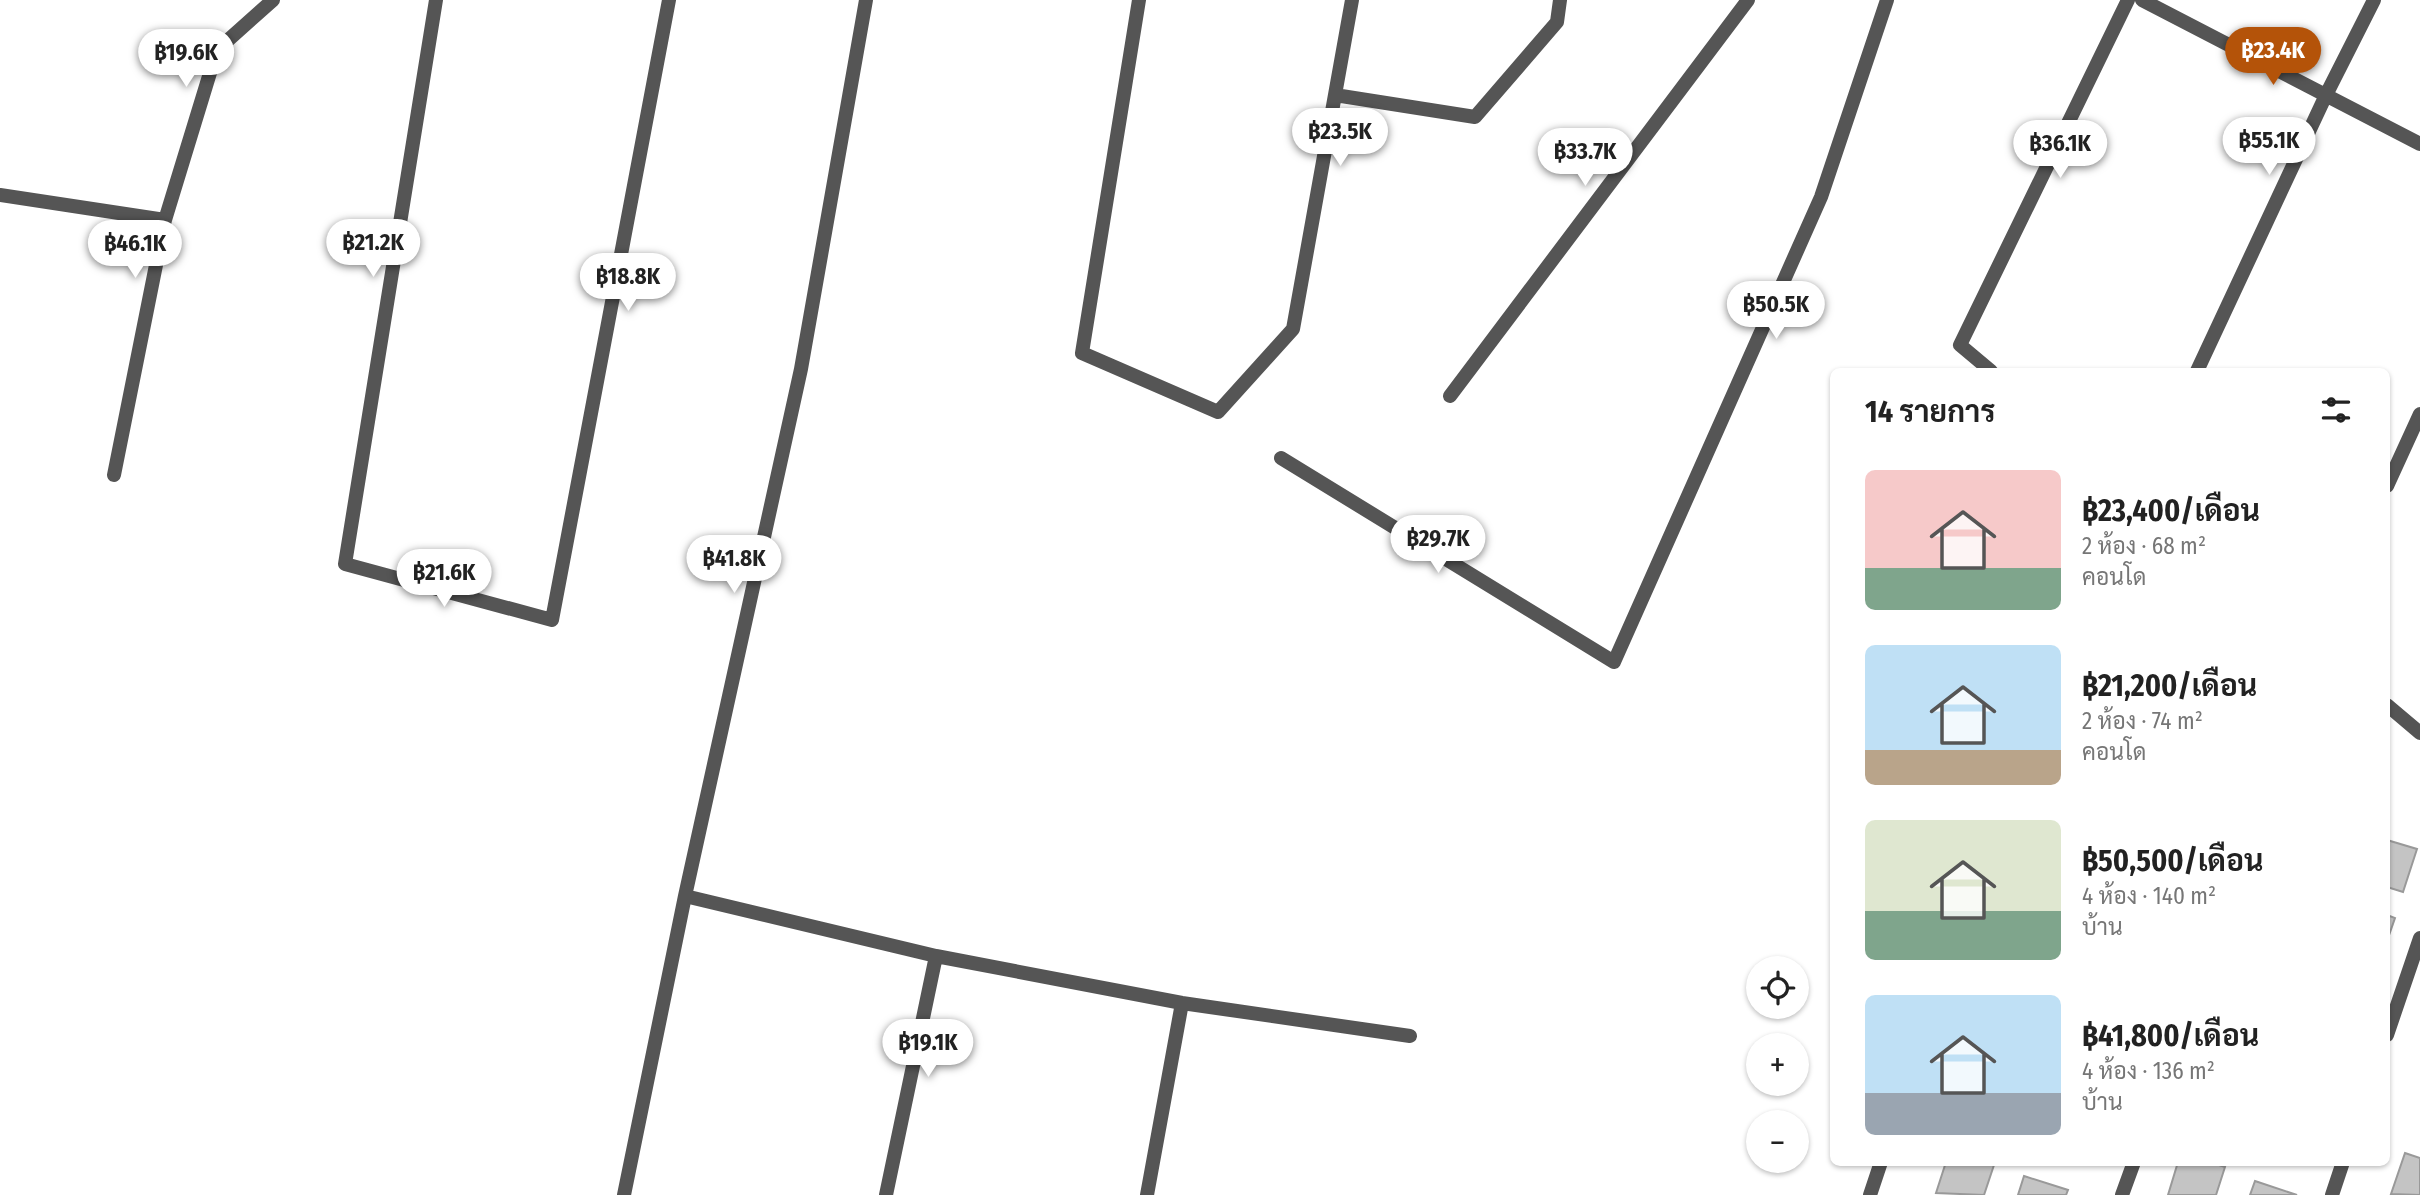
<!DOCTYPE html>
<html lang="th">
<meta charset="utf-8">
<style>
:root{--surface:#fff;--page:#f6f6f6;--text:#222;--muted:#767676;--accent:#b45309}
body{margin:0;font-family:"Fira Sans Condensed",Sarabun,sans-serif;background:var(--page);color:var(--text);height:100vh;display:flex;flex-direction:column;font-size:26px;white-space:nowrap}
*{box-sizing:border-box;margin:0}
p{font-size:23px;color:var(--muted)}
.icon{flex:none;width:38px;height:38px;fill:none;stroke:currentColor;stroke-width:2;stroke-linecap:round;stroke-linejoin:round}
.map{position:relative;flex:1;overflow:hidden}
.panel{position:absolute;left:1830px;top:368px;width:560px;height:798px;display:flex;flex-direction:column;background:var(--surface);border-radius:10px;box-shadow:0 2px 5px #0004}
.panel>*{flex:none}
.tools{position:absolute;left:1746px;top:956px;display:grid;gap:14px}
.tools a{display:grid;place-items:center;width:63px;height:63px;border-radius:50%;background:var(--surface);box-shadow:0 2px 5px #0004;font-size:35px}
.price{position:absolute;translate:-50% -60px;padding:0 16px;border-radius:24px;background:#fff;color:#222;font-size:23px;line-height:46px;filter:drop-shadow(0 2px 4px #0008)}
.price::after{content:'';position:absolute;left:50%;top:42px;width:21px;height:16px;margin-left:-10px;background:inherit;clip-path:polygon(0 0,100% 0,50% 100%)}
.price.active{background:var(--accent);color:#fff}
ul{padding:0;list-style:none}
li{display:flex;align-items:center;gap:21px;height:175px;padding:0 35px}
li span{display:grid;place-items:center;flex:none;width:196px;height:140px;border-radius:10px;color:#555}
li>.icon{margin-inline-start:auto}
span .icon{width:84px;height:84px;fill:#fffc;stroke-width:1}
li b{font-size:30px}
h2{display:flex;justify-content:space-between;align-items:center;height:84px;padding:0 35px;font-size:30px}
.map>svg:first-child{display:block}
</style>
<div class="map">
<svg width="2420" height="1195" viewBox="0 0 2420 1195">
<rect width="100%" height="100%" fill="#fff"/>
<path fill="#c4c4c4" stroke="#999" stroke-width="2" d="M2387,840l30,9 -14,43 -16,-5z
M2387,915l8,3 -8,23z
M2405,1153l15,5v37l-29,-1z
M1946,1162l48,3 -10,30 -48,-2z
M2178,1162h32l15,5 -9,28h-48z
M2024,1176l44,14 -2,5h-48z
M2255,1181l42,14h-47z"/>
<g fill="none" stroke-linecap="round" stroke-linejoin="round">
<path stroke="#555" stroke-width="14" d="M436,0l-91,564 207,56 117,-620
M1139,0l-57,353 136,59 75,-83 59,-329
M2142,0l278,144
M1335,95l140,22 82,-95 3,-22
M0,195l165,25 -51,255
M165,220l52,-170 56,-50
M1991,371l-31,-26 168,-345
M2197,371l129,-276 48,-95
M1450,396l298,-396
M1281,458l333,204 207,-465 66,-197
M2387,486l33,-72
M2387,705l33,28
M685,896l251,60 246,47 228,33
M2387,1035l33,-97
M624,1195l61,-299 116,-527 65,-369
M886,1195l50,-239
M1147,1195l35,-192
M1870,1195l11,-33
M2122,1195l12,-33
M2332,1195l11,-33"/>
</g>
</svg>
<div class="tools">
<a><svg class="icon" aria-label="locate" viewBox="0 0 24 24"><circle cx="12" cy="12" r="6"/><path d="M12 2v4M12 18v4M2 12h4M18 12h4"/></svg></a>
<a>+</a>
<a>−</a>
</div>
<b class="price active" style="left:2273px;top:87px">฿23.4K</b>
<b class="price" style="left:186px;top:89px">฿19.6K</b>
<b class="price" style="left:1340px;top:168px">฿23.5K</b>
<b class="price" style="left:2269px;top:177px">฿55.1K</b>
<b class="price" style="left:2060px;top:180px">฿36.1K</b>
<b class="price" style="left:1585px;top:188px">฿33.7K</b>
<b class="price" style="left:373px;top:279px">฿21.2K</b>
<b class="price" style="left:135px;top:280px">฿46.1K</b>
<b class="price" style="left:628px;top:313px">฿18.8K</b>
<b class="price" style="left:1776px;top:341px">฿50.5K</b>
<b class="price" style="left:1438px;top:575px">฿29.7K</b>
<b class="price" style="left:734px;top:595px">฿41.8K</b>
<b class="price" style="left:444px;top:609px">฿21.6K</b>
<b class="price" style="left:928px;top:1079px">฿19.1K</b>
<section class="panel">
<h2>14 รายการ<svg class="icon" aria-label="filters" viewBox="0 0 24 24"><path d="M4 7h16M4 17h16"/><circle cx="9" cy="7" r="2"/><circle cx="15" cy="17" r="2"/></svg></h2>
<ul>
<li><span style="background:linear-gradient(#f6c9c9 70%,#7fa58c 0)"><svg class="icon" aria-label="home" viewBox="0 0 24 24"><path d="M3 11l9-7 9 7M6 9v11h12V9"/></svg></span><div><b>฿23,400/เดือน</b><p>2 ห้อง · 68 m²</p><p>คอนโด</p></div></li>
<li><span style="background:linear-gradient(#bfe0f5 75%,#b9a48a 0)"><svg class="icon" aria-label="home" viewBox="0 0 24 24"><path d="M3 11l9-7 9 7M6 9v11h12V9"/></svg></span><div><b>฿21,200/เดือน</b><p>2 ห้อง · 74 m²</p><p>คอนโด</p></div></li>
<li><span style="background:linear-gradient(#dfe7d0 65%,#7fa58c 0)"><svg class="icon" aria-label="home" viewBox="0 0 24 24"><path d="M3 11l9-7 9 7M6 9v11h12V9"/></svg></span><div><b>฿50,500/เดือน</b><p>4 ห้อง · 140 m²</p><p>บ้าน</p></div></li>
<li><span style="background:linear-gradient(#bfe0f5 70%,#9aa5b1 0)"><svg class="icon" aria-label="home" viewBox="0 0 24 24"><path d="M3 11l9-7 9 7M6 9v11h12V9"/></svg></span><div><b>฿41,800/เดือน</b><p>4 ห้อง · 136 m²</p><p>บ้าน</p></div></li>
</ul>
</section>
</div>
